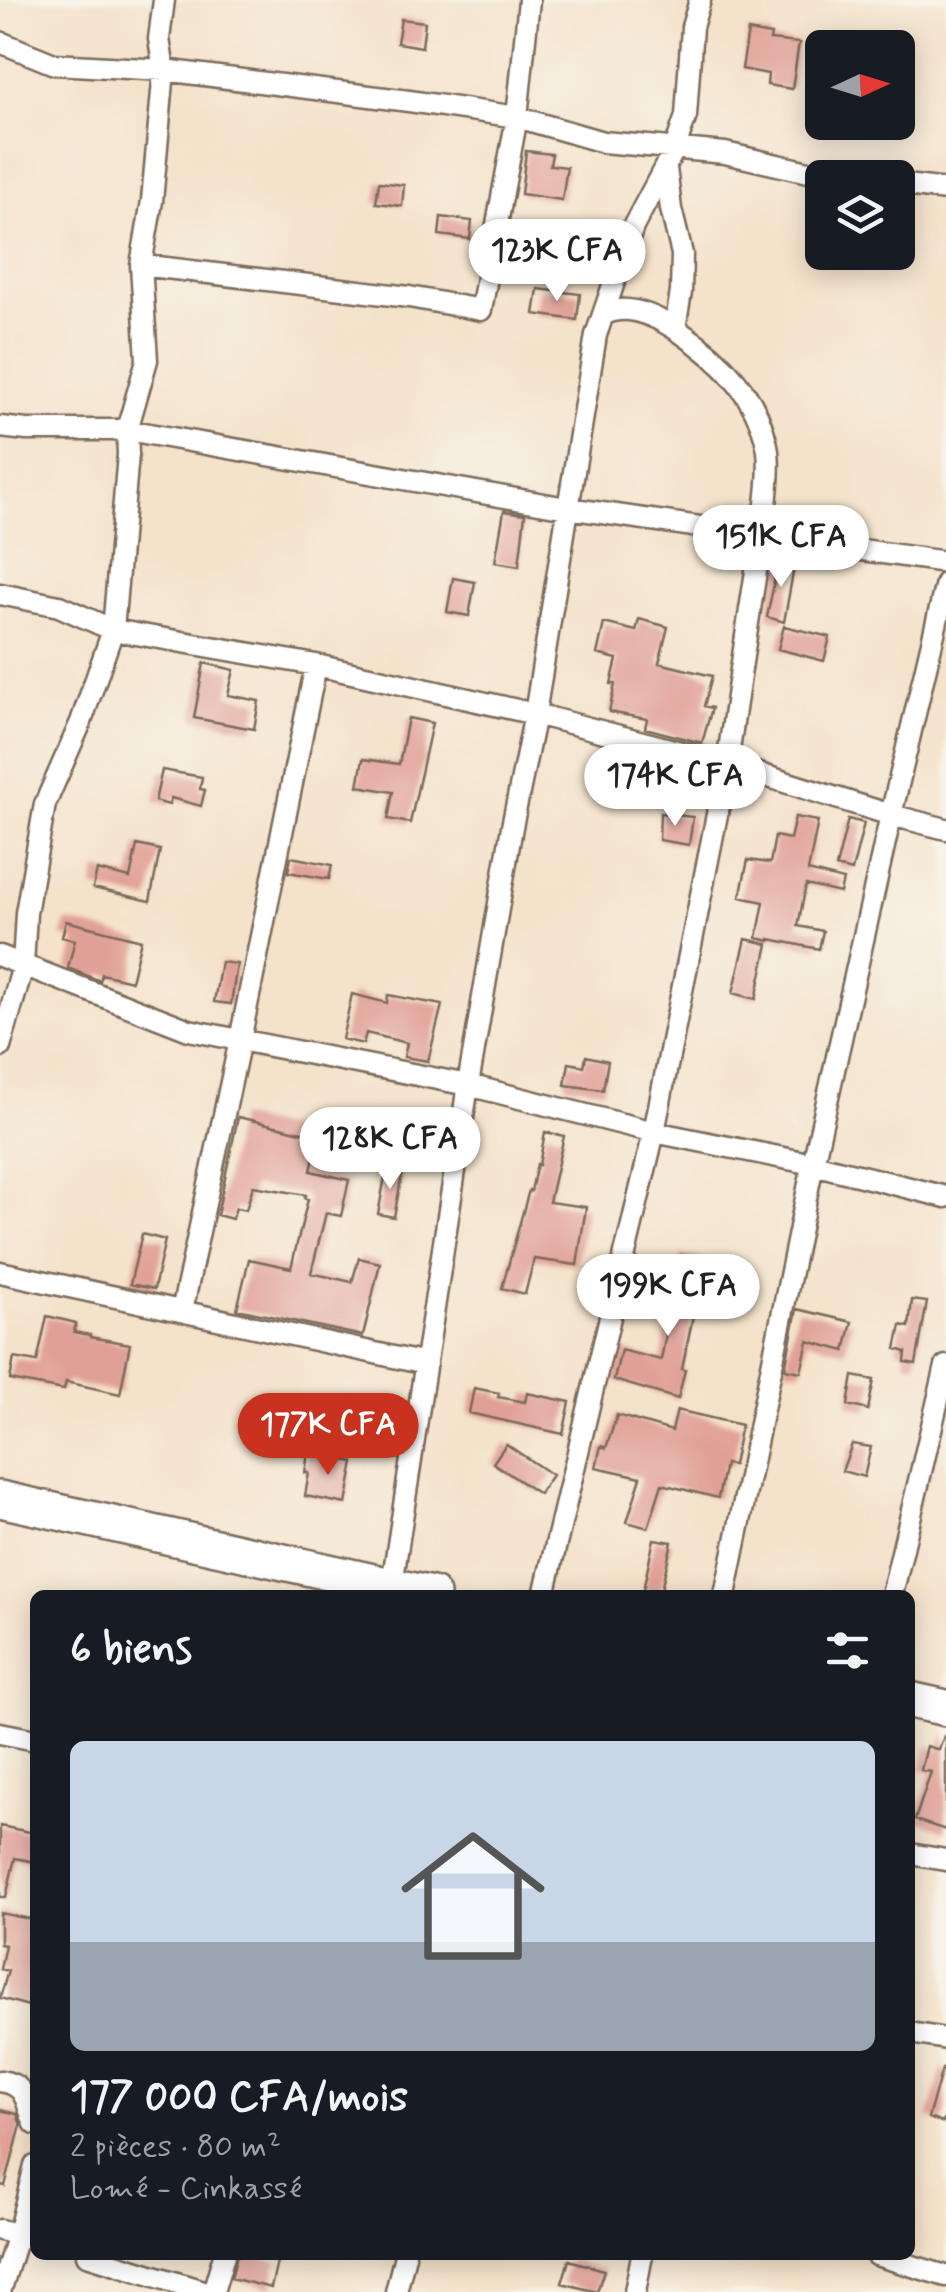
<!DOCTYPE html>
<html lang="fr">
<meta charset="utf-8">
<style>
:root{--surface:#171b24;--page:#242831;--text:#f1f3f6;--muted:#9ea1a6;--line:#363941;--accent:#c8321e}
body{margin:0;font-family:Mynerve,sans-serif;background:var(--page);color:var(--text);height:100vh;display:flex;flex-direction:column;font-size:38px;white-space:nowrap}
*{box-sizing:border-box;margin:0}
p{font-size:32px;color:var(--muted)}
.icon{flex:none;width:55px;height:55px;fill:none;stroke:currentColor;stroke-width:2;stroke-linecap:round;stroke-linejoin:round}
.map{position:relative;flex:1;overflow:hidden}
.sheet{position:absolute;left:30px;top:1590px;width:885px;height:670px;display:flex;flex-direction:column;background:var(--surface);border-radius:15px;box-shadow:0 5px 25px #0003}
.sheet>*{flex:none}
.needle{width:65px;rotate:86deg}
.fabs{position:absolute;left:805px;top:30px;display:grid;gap:20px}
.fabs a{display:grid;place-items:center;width:110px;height:110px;border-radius:15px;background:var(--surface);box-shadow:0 5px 25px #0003;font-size:50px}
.price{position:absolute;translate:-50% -85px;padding:0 22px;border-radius:35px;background:#fff;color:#222;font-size:32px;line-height:65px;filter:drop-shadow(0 2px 5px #0008)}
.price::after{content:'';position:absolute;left:50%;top:60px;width:30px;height:22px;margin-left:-15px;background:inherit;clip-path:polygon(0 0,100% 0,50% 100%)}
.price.active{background:var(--accent);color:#fff}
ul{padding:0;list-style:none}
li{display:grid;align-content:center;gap:20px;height:530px;padding:0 40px}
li+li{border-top:2px solid var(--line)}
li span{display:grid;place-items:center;height:310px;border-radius:15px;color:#555}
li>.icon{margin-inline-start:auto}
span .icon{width:180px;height:180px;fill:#fffc;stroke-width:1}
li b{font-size:42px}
h2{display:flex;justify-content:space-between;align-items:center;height:120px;padding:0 40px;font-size:42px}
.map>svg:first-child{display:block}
</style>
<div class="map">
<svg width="946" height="2292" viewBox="0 0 946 2292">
<rect width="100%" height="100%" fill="#f7f3e8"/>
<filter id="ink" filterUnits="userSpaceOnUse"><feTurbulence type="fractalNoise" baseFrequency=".01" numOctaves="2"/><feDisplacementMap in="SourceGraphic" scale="20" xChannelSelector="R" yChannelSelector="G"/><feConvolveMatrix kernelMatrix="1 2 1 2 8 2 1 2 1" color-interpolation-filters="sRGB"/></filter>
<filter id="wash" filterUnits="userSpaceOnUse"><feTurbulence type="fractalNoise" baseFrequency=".0048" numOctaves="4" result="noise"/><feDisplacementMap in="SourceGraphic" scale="40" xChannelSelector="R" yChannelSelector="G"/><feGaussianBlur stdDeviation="2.25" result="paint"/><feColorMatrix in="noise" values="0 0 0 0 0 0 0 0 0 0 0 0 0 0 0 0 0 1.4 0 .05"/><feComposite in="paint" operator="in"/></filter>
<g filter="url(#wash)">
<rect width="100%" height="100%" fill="#f4e2ca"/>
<g id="blocks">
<path fill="#e1a097" d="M401,19l24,3 -3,25 -25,-4z
M748,31l23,4 -1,5 29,3 -7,46 -25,-4 1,-11 -26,-5z
M526,151l26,3 -2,11 17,2 -5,33 -41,-6z
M379,182l25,3 -2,21 -26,-3z
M441,217l31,4 -2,18 -31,-4z
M538,289l42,5 -3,26 -43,-6z
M504,511l21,3 -6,52 -24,-4z
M779,559l16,3 -11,60 -17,-5z
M453,578l22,4 -6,34 -22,-4z
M639,619l29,8 -9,36 53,13 -8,30 8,2 -10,35 -57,-15 2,-9 -38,-7 6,-28h-4l6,-25 -20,-5 7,-31 32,8z
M784,626l46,11 -6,24 -46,-12z
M204,663l30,7 -6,25 31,6 -5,28 -60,-11z
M408,718l24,5 -22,100 -22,-4 5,-27 -35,-6 5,-27 36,5z
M162,770l40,7 -2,12 5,1 -4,16 -30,-8 -2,7 -14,-4z
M660,813l33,4 -4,28 -30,-5z
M795,817l23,4 -10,50 35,9 -3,13 -34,-8 -8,41 25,5 -4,18 -49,-10v2l-13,-3 7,-36 -24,-5 8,-37 22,3 5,-27 15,3z
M848,819l16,4 -12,48 -16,-4z
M137,845l23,5 -10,51 -57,-13 4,-18 33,8z
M291,857l41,8 -3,14 -41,-7z
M66,921l75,19 -10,41 -29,-7 -2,7 -32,-13 7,-28 -13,-3z
M746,939l22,5 -12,55 -23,-6z
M221,962l16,2 -6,40 -17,-2z
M352,994l35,9 1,-8 54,10 -14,56 -24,-4 3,-14 -41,-10 -3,11 -21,-5z
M586,1056l22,5 -5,29 -38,-5 4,-22 15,3z
M238,1117l80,19 -7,35 38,9 -8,36 -15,-3 -15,60 41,9 7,-24 21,5 -17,73 -126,-27 12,-50 42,9 17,-69 -3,-1 1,-3 -53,-9 -7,24 -10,-2 -4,11 -15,-4z
M545,1132l19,4 -15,66 37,5 -9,58 -43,-6 -9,35 -23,-6 27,-98 2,1 6,-27 2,1z
M387,1166l16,3 -9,48 -16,-3z
M142,1234l23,6 -11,49 -24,-5z
M681,1255l24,4 -6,38h-2l-15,72 3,1 -7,29 -64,-19 7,-30 40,10z
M912,1300l15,2 -11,62 -11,-2 1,-10 -10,-3 5,-24 8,2z
M797,1309l55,13 -7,29 -37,-10 -7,31 -16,-3z
M47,1316l29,7 -2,9 16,3v2l40,7 -10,50 -54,-12 -2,8 -54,-10 4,-22 23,4z
M853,1376l21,4 -6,30 -20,-5z
M474,1388l25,5 -1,4 27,5 2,-9 43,9 -7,32 -94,-21z
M677,1410l64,15 -8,40 -8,-1 -7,34 -56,-14 -14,44 -21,-6 14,-45 -45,-10 5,-21 5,2 11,-33 55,16z
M506,1444l46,31 -13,19 -46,-31z
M852,1444l19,3 -7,30 -22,-6z
M308,1453l46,9 -8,42 -41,-8 4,-23h-4z
M654,1539l18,3 -12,52 -17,-4z
M944,1736l2,1v93l-31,-10 16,-48 -10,-2 6,-24 12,4z
M0,1826l35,7v29l-20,-4 -9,39h-6z
M0,1913l35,7v78l-3,9 -32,-9 8,-27 -8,-2 5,-24 -5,-1z
M942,2069l4,1v42l-3,11 -15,-5z
M0,2110l17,4 4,11 -16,61 -5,-1z
M237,2255h12l28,7 -6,26 -40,-10z
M569,2260l35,10 -7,22 -35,-9z"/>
</g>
</g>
<g filter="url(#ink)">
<use href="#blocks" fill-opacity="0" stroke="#7c6a5a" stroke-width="2.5"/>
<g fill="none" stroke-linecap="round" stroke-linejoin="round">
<g stroke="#7c6a5a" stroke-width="25">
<path id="street" d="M0,42l54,22 110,6 245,31 108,16 86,25 122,11 92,21 31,4
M666,168l5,41 11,45 -1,38 -6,36
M898,184l48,6
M141,265l268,32 72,13 36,-193 12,-117
M0,427l27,3h100l440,78 379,54
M0,594l59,12 54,24 203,35 219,49 192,50c10,-68 20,-137 31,-205 4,-30 15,-85 9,-114 -11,-50 -45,-85 -87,-113 -21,-14 -53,-31 -77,-17
M0,956l189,74 279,55 186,47 159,32 133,33
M0,1047l23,-81 3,-53 19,-109 36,-82 32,-92 15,-176 -1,-24 20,-70 -6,-95 11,-64 12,-131 -5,-31 5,-39
M0,1272l426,92
M182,1311l58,-271 76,-375
M391,1591l77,-506 44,-258 23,-113 61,-379 37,-108 42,-79 11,-32 6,-89 8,-27
M544,1595l110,-463 73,-368 164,51 55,14
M725,1595l88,-431 78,-349 55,-232
M892,1595l54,-229
M0,1733l35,7
M910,1854l36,6
M910,2033l36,6
M0,2081c29,4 25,22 35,43
M0,2230l35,9
M87,2255l119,37
M876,2255l70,21
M0,2292l18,-58 17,-68
M213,2292l11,-37
M396,2292l9,-37
M635,2292l7,-37"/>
</g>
<g stroke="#7c6a5a" stroke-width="40">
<path id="highway" d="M0,1499l432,96
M910,1700l36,8"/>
</g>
<use href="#street" stroke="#fff" stroke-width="20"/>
<use href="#highway" stroke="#fff" stroke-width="35"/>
</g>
</g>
</svg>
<div class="fabs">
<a><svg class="needle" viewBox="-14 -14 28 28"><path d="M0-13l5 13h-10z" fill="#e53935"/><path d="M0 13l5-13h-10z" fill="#9ea1a6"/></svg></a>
<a><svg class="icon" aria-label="layers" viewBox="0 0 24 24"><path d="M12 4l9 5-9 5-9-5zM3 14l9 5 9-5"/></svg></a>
</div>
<b class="price" style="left:557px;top:304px">123K CFA</b>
<b class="price" style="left:781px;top:590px">151K CFA</b>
<b class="price" style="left:675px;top:829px">174K CFA</b>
<b class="price" style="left:390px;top:1192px">128K CFA</b>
<b class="price" style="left:668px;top:1339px">199K CFA</b>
<b class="price active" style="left:328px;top:1478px">177K CFA</b>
<section class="sheet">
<h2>6 biens<svg class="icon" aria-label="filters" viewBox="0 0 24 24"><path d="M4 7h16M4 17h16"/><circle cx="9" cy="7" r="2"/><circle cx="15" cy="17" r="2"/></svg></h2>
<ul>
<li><span style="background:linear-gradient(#c9d6e8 65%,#9aa5b1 0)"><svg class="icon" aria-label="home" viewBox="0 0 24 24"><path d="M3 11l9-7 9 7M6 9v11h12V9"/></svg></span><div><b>177 000 CFA/mois</b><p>2 pièces · 80 m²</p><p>Lomé - Cinkassé</p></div></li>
</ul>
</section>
</div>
